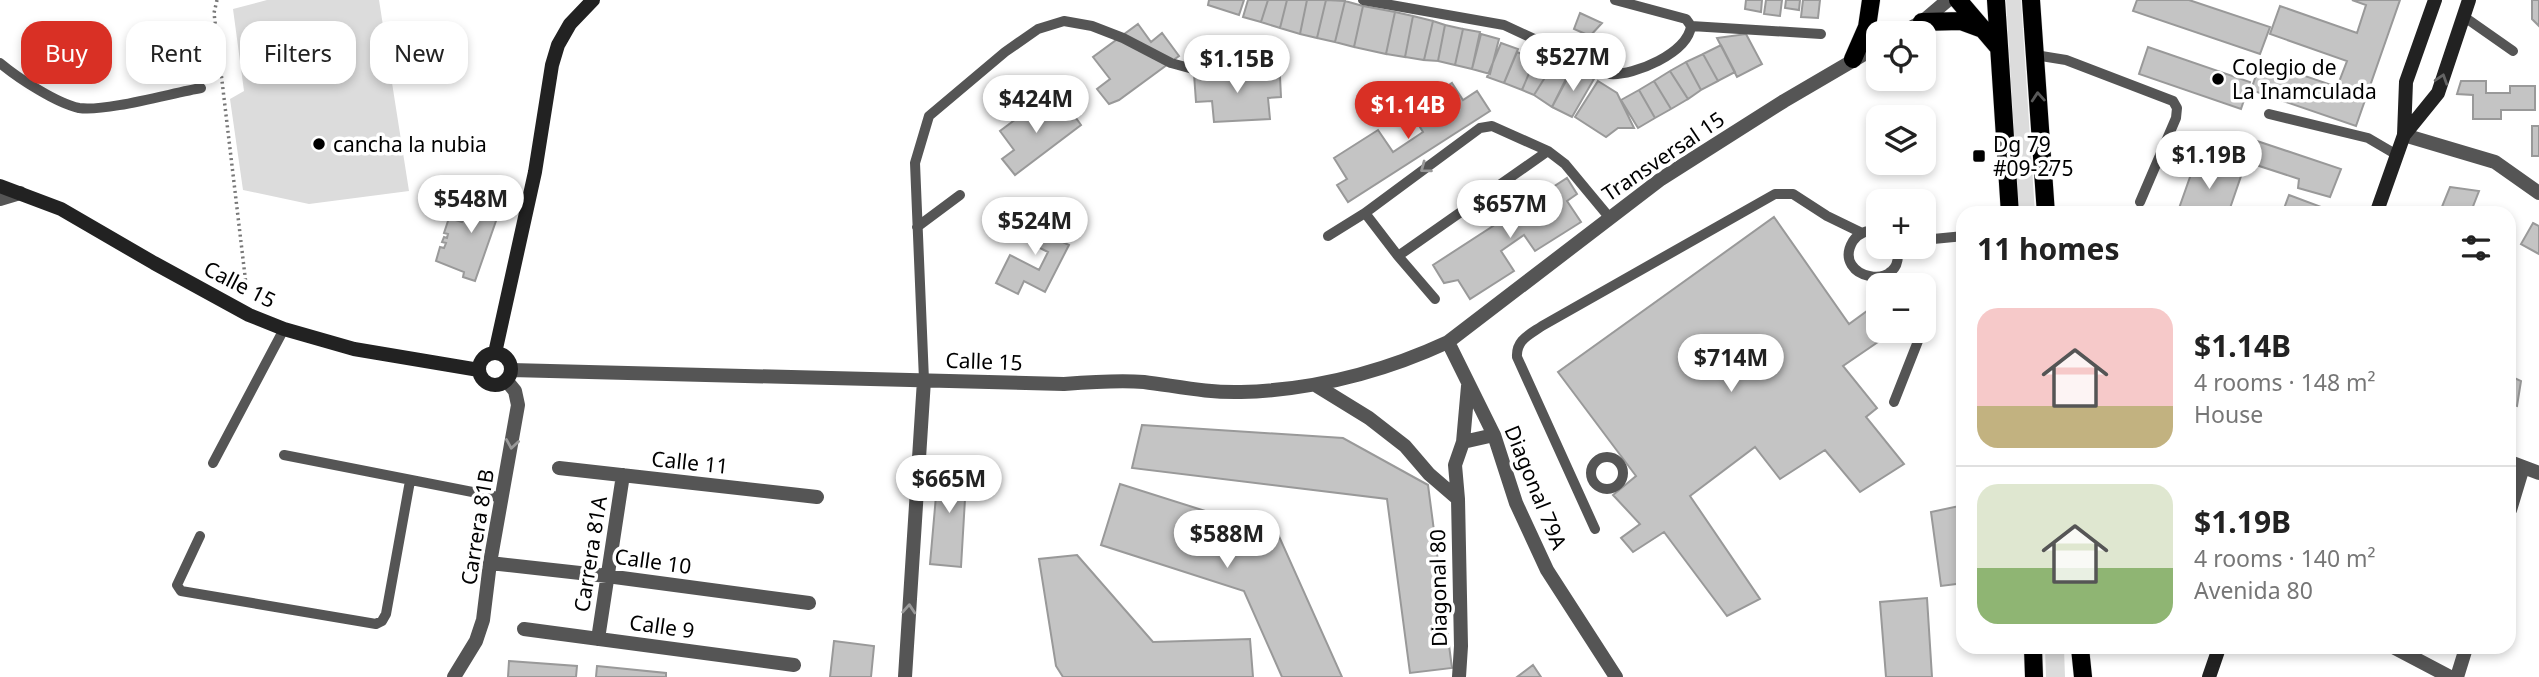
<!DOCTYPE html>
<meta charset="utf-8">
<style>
:root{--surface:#fff;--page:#f6f6f6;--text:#222;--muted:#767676;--line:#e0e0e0;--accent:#d93025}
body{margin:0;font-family:"Noto Sans",sans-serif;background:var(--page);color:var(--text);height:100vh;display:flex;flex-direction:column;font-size:26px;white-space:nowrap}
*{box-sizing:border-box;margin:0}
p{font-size:23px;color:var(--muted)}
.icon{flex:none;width:38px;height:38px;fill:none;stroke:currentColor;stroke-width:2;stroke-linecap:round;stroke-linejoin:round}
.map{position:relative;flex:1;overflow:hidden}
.side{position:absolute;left:1956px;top:206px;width:560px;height:448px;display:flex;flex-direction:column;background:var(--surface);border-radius:21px;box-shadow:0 4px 10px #0003}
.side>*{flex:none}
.top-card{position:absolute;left:21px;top:21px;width:665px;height:63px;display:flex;gap:14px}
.buttons{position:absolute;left:1866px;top:21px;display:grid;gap:14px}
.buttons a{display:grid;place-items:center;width:70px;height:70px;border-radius:14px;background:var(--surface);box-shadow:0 4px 10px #0003;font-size:35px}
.price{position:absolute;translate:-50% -60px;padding:0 16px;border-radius:24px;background:#fff;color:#222;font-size:23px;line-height:46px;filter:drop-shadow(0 2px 4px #0008)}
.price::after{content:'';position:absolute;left:50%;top:42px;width:21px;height:16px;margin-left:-10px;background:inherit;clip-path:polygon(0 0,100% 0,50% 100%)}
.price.selected{background:var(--accent);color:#fff}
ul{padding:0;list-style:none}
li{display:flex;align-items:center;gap:21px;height:175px;padding:0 21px}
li+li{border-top:2px solid var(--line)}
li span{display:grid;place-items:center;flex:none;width:196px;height:140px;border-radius:21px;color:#555}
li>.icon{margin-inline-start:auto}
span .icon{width:84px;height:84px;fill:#fffc;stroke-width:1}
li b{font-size:30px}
h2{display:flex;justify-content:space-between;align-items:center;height:84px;padding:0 21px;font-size:30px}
.pill{padding:0 24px;border-radius:21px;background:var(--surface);box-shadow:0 4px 10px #0003;font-size:24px;line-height:63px}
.pill.selected{background:var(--accent);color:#fff}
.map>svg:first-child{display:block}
</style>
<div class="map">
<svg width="2539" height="677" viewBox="0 0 2539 677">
<rect width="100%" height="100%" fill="#fff"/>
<path fill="#dcdcdc" d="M267,0h112l30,191 -100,13 -66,-14 -13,-91 14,-8 -11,-82z
M2006,0h15l14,213h-16z
M2045,648h19l1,29h-19z"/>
<path fill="#c4c4c4" stroke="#999" stroke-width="2" d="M1209,0h35l-5,15 -31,-10z
M1248,0h20l-7,22 -18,-5z
M1268,0h19l-7,28 -19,-6z
M1287,0h20l-7,34 -20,-6z
M1307,0h19l-9,38 -17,-4z
M1326,0l19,1 -10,41 -18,-4z
M1746,0h16l-1,12 -16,-3z
M1766,0h16l-2,16 -16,-2z
M1786,0h14l-1,10 -14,-2z
M1803,0h17l-2,18 -17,-1z
M2137,0h52l81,27 -10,27 -127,-43z
M2352,0h48l-44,126 -105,-36 10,-29 76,26 10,-26 -77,-27 10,-28 77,27 9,-28z
M2532,0h7v26l-7,-7z
M1345,1l18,5 -9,41 -19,-5z
M1363,6l32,6 -9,42 -32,-7z
M1395,12l18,4 -8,41 -19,-3z
M1580,13l22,10 -12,13 -16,-7z
M1413,16l20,5 -9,39 -19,-3z
M1433,21l12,4 -7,36 -14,-1z
M1138,24l13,18 11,-9 17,23 -60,44 -10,4 -12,-15 13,-10 -17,-22z
M1445,25l18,4 -8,36 -17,-4z
M1463,29l17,3 -8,37 -17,-4z
M1481,34l18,5 -9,35 -18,-5z
M1746,34l16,30 -25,13 -20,-39z
M1501,43l17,6 -14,34 -17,-6z
M1721,45l14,27 -17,9 -15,-27z
M2148,47l102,35 -9,27 -102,-35z
M1517,52l18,7 -13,31 -18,-7z
M1703,54l15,27 -17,9 -15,-28z
M1535,59l19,4 -20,32 -12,-5z
M1686,62l15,28 -13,9 -18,-28z
M1554,63l16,8 -18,36 -18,-12z
M1573,68l21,11 -22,38 -20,-10z
M1250,71l1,7 29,-1 1,20 -13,1 2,21 -56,3 -2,-21 -16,1 -2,-28z
M1670,71l18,28 -17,10 -17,-28z
M1598,81l19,12 17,35h-16l-12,9 -31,-20z
M1654,81l17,28 -16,9 -16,-28z
M2461,81h25v12h24v-7h25v24h-34v9h-28v-24l-16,-1z
M1452,83l11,17 14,-9 13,20 -142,91 -11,-17 10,-6 -13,-21 44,-28 15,22 30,-20 -13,-21z
M1639,90l16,28 -17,10 -17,-28z
M1039,102l13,17 16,-12 13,18 -66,50 -13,-16 12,-9 -14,-19z
M2532,126h7v30h-7z
M2257,141l84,28 -11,28 -32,-9 1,-9 -49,-16z
M2196,160l45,16 -13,38h-51z
M1567,178l10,16 -10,7 14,21 -46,29 -11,-16 -23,16 13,20 -44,28 -12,-19 -14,3 -11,-18z
M2450,187l29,4 -9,23h-31z
M473,191l31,7 -29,83 -12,-4 1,-5 -28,-11 4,-14 4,1 2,-5 -4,-1 2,-5 3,1 1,-4 -4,-1 5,-15 13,4z
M2289,195l35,13 -2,6h-40z
M1037,209l21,11 -8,16 19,9 -24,47 -21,-11 -6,13 -22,-11 14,-28 29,15 9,-18 -26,-13z
M1774,217l75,107 29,-21v28h16l-51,35 34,42 -11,9 38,47 -44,28 -35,-42 -45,29 -25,-32 -65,49 70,103 -33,17 -63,-84 -31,20 -12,-14 19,-14 -27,-29 23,-19 -78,-104z
M2533,223l6,3v28l-18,-10z
M2510,376l11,5 -4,25 -7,-2z
M1142,425l201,13 85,47 24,183 -42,5 -23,-174 -255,-31z
M939,462l28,3 -6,102 -31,-3z
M1120,484l158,50 64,143h-60l-38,-86 -143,-46z
M1964,505v78l-23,3 -10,-74z
M1077,555l76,87 97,-3 3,38h-190l-7,-11 -17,-107z
M1927,598l5,79h-46l-6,-75z
M834,641l40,5 -3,31h-41z
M509,661l68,5 -1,11h-68z
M1533,665l8,12h-24z
M597,666l69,7v4h-70z"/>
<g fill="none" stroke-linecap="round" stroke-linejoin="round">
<g stroke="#dbdbdb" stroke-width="19">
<path id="primary" d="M1958,0l41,48
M1996,0l14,214
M2031,0l15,214
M1922,22l39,-1 19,7
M1853,59l14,-32 4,-27
M2033,648l1,29
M2080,648l3,29"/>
</g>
<path stroke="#777" stroke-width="3.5" stroke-dasharray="2 3.5" stroke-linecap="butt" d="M217,0l-3,13 33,280"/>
<path stroke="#555" stroke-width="10" d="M1363,0l141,25 106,49c24,2 78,-21 81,-48l-5,-7 -71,-19
M2463,16l50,35
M1691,26l130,8
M2035,55l31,5 107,41 4,7 -1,10 -36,84
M0,63c18,15 56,40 79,45 26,4 93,-15 122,-20
M2269,114l99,24 29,17
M917,227l43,-32
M1878,230c-10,0 -19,2 -25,11 -23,38 54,54 44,6
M1328,236l37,-23
M1923,240l41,-4
M1398,256l150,-105
M1890,272l8,13
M1435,299l-37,-43 -33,-43 115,-85 12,-2 56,25 17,13 44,53
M924,380l-9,-217 14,-47 76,-64 33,-23 26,-8 28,5 31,12 48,25 33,9
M1894,402l28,-71
M284,455l219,43
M1591 473a16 16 0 1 1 32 0a16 16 0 1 1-32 0Z
M213,463l71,-134
M1595,529l-78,-172c-1,-17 12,-22 25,-31l233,-132h18l34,22 35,17
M200,536l-23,49 4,6 195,33 6,-3 4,-7 24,-133"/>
<path stroke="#555" stroke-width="14" d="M1901,33l21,-11 26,-22
M2404,135l91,27 44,31
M0,199l20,-6
M1448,342l46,93 22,68 31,67 69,107
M511,370l553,14c26,-2 54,-4 80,-2 32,4 64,11 97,10 73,-2 140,-19 207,-50l213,-163 123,-78 94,-55
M1317,386l52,32 36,28 24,28 29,25
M1463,442l31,-7
M2510,462l29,11
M559,468l258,29
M2510,510l13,-43
M490,563l117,13 202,27
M524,629l270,36
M598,639l25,-164
M2395,648l55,29
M454,677l22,-36 7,-21 7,-57 28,-158 -3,-14 -9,-11
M905,677l19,-297
M1459,677l2,-31 -3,-147 -3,-34 8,-23 5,-56
M2457,677l9,-29"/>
<path stroke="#222" stroke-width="14" d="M2404,135l2,-53 29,-82
M0,186l61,23 93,54 95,52 35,14 70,20 125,21
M2376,214l28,-79 34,-42 31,-93
M495,353l40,-181 17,-107 6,-20 12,-21 23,-24
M479 369a16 16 0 1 1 32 0a16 16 0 1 1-32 0Z
M2209,677l10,-29"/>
<use href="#primary" stroke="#000" stroke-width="18"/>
</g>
<defs><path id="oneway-chevron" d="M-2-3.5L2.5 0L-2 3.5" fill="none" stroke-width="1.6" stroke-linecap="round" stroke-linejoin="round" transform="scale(1.75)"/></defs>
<use stroke="#646464" href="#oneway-chevron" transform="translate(2442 79) rotate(-72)"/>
<use stroke="#595959" href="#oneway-chevron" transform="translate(2038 97) rotate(-94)"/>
<g stroke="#999">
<use href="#oneway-chevron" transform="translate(1425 168) rotate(144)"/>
<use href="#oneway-chevron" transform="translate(512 444) rotate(99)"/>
<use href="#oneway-chevron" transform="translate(909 609) rotate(-86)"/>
</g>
<g fill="#000" stroke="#fff" stroke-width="2.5">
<circle cx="2218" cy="79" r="7"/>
<circle cx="319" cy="144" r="7"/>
<rect x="1972" y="149" width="14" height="14" rx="3.5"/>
</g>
<g text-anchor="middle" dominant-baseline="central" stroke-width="7" stroke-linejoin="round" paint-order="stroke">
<g font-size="21" fill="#000" stroke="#fff" text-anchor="start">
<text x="2232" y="67">Colegio de<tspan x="2232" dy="24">La Inamculada</tspan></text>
<text x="333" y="144">cancha la nubia</text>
<text x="1993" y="144">Dg 79<tspan x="1993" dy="24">#09-275</tspan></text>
</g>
<g font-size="21" fill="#000" stroke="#fff">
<text transform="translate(1663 156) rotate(-34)">Transversal 15</text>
<text transform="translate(240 284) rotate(27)">Calle 15</text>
<text transform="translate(984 361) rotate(2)">Calle 15</text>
<text transform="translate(690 462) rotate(6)">Calle 11</text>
<text transform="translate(1536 487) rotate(68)">Diagonal 79A</text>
<text transform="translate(477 527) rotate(-81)">Carrera 81B</text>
<text transform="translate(590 554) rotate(-81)">Carrera 81A</text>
<text transform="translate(653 561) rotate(8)">Calle 10</text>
<text transform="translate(1438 588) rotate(-91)">Diagonal 80</text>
<text transform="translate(662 626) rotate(8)">Calle 9</text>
</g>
</g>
</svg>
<div class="buttons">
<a><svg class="icon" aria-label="locate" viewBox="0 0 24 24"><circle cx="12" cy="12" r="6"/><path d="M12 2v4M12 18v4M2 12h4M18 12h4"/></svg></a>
<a><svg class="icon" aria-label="layers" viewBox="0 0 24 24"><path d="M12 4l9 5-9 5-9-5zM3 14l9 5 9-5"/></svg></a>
<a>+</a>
<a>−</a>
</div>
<b class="price" style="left:1573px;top:93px">$527M</b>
<b class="price" style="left:1237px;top:95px">$1.15B</b>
<b class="price" style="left:1036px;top:135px">$424M</b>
<b class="price selected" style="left:1408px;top:141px">$1.14B</b>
<b class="price" style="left:2209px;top:191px">$1.19B</b>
<b class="price" style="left:471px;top:235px">$548M</b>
<b class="price" style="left:1510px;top:240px">$657M</b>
<b class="price" style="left:1035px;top:257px">$524M</b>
<b class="price" style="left:1731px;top:394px">$714M</b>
<b class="price" style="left:949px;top:515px">$665M</b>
<b class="price" style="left:1227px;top:570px">$588M</b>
<div class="top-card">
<a class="pill selected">Buy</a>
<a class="pill">Rent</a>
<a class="pill">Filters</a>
<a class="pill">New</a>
</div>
<section class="side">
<h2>11 homes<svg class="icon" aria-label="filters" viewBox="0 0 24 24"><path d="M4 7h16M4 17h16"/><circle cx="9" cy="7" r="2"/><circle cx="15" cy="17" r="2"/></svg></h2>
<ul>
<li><span style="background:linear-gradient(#f6c9c9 70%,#c2b280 0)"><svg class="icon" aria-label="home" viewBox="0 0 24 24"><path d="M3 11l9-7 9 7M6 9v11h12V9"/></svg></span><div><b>$1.14B</b><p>4 rooms · 148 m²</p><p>House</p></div></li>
<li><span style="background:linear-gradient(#dfe7d0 60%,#8fb573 0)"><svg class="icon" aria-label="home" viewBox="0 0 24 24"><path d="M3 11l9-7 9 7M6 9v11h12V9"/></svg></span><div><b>$1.19B</b><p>4 rooms · 140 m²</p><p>Avenida 80</p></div></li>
</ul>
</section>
</div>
